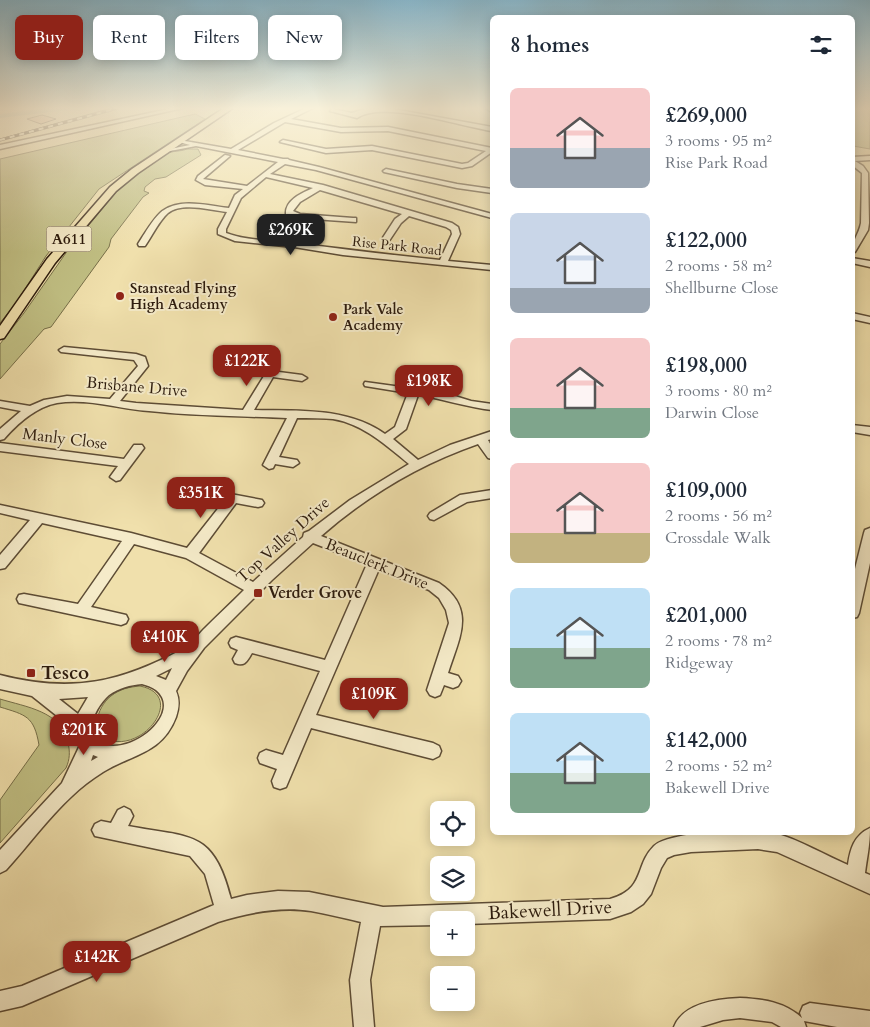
<!DOCTYPE html>
<meta charset="utf-8">
<style>
:root{--surface:#fff;--page:#f2f2f3;--text:#1f2937;--muted:#747a83;--accent:#8f2418}
body{margin:0;font-family:Cardo,serif;background:var(--page);color:var(--text);height:100vh;display:flex;flex-direction:column;font-size:19px;white-space:nowrap}
*{box-sizing:border-box;margin:0}
p{font-size:16px;color:var(--muted)}
.icon{flex:none;width:28px;height:28px;fill:none;stroke:currentColor;stroke-width:2;stroke-linecap:round;stroke-linejoin:round}
.map{position:relative;flex:1;overflow:hidden}
.panel{position:absolute;left:490px;top:15px;width:365px;height:820px;display:flex;flex-direction:column;background:var(--surface);border-radius:8px;box-shadow:0 2px 12px #0003}
.panel>*{flex:none}
.banner{position:absolute;left:15px;top:15px;width:400px;height:45px;display:flex;gap:10px}
.buttons{position:absolute;left:430px;top:801px;display:grid;gap:10px}
.buttons a{display:grid;place-items:center;width:45px;height:45px;border-radius:8px;background:var(--surface);box-shadow:0 2px 12px #0003;font-size:25px}
.price{position:absolute;translate:-50% -42px;padding:0 11px;border-radius:10px;background:var(--accent);color:#fff;font-size:16px;line-height:32px;filter:drop-shadow(0 1px 2px #0008)}
.price::after{content:'';position:absolute;left:50%;top:30px;width:15px;height:11px;margin-left:-8px;background:inherit;clip-path:polygon(0 0,100% 0,50% 100%)}
.price.active{background:#222;color:#fff}
ul{padding:0;list-style:none}
li{display:flex;align-items:center;gap:15px;height:125px;padding:0 20px}
li span{display:grid;place-items:center;flex:none;width:140px;height:100px;border-radius:8px;color:#555}
li>.icon{margin-inline-start:auto}
span .icon{width:60px;height:60px;fill:#fffc;stroke-width:1}
li b{font-size:21px}
h2{display:flex;justify-content:space-between;align-items:center;height:60px;padding:0 20px;font-size:21px}
.chip{padding:0 18px;border-radius:8px;background:var(--surface);box-shadow:0 2px 12px #0003;font-size:18px;line-height:45px}
.chip.active{background:var(--accent);color:#fff}
.map>svg:first-child{display:block}
</style>
<div class="map">
<svg width="870" height="1027" viewBox="0 0 870 1027">
<rect width="100%" height="100%" fill="#f0e0ac"/>
<filter id="stains"><feTurbulence type="fractalNoise" baseFrequency=".004" numOctaves="4"/><feColorMatrix values="0 0 0 0 .2 0 0 0 0 .09 0 0 0 0 .02 0 0 0 .5 -.17"/></filter>
<radialGradient id="worn" r=".72"><stop offset=".6" stop-color="#630" stop-opacity="0"/><stop offset="1" stop-color="#630" stop-opacity=".3"/></radialGradient>
<path fill="#c1c084" stroke="#766e48" d="M852,108h18v41l-17,-3z
M195,114l10,5 -106,70 -53,67 -30,47 -16,20v-164z
M187,149h11l3,6 -35,22 -11,2 -10,8 -1,4 5,2 -6,4 -32,42 -2,8 -58,80 -7,2 -44,50v-35l24,-31 44,-63 56,-67 42,-29c8,-4 14,-2 21,-5z
M140,686c45,9 7,62 -27,55 -24,-6 -17,-33 -2,-45 9,-7 18,-9 29,-10z
M0,699c26,8 61,12 68,43 2,10 2,17 -2,26l-66,75v-43l39,-55c-5,-29 -13,-30 -39,-38z"/>
<g fill="none" stroke-linecap="round" stroke-linejoin="round">
<path fill="#9bbea5" fill-rule="evenodd" d="M49,108h23l-4,2 -68,8v-4z"/>
</g>
<path fill="#e9b58e" stroke="#2c1b0d" d="M42,115l14,4 -15,5 -14,-5z"/>
<g fill="none" stroke-linecap="round" stroke-linejoin="round">
<g stroke="#5d4c35" stroke-width="3">
<path id="minor" d="M173,108h10l-183,41v-4z
M306,108h7l-22,11 50,9 47,-1 104,21v4l-20,14 -10,2 -90,-18 -46,3 -46,-11 3,-2 43,9 46,-3 90,18 6,-1 18,-12 -98,-20 -47,1 -56,-10 -47,28 45,9h5l1,1 30,7 173,47v4l-176,-48 -31,-6 -15,10 53,11 129,38 6,4 2,7 -12,27 44,4v5l-149,-15 -49,-8 -59,-6 -17,-7v-5l9,-17c-17,-2 -45,-10 -59,1 -9,8 -16,23 -23,33h-6l-1,-2c6,-9 17,-29 26,-34 18,-12 45,-4 65,-2l6,-13 8,-6 -38,-4 -9,-5 2,-4 27,-21 5,1 -27,23 44,7 31,-24 -82,-16 -26,5v-2l20,-4 -11,-3v-2l52,9 43,-26zM266,177l47,11c-11,5 -28,12 -27,26l13,4 57,4v-4h-3l-53,-4 -7,-3 7,-9 20,-12 82,24 -7,5 -13,20 1,2h6l12,-18 8,-7 37,11 5,3 1,4 -12,26c-49,-5 -97,-11 -146,-17 -22,-3 -47,-2 -68,-10v-4l15,-31z
M388,108l104,19v4c-33,-5 -109,-31 -135,-13l-27,-7 3,-2 19,4 13,-4z
M485,108h7v4z
M870,156v4l-15,1 8,5 5,7 1,50 -1,7 -13,22h-3c0,-11 7,-18 9,-29l1,-50 -10,-8v-8z
M386,169l71,15 35,5v4l-35,-5 -73,-16 -1,-1z
M852,258l18,3v6l-18,-4z
M852,313l18,4v6l-18,-4z
M64,347l72,7 9,3 3,9 -28,35 16,2 107,7 21,-34 -42,-6v-4l4,-1 76,10 5,3 -5,3 -29,-4 -19,33c44,1 93,-3 131,24l10,-7 13,-34 -43,-7 -1,-2 1,-2 80,11 26,8 21,3v6c-25,-3 -49,-11 -74,-15l-12,34 -13,10 25,21 32,-15 42,-14v8l-4,1 4,7v12l-4,-1 -10,-14c-58,20 -110,51 -157,92l118,47c38,26 20,55 9,90l10,3 3,5 -3,5 -5,2 -9,-3 -4,10 -5,2 -5,-2 -3,-5 22,-67 -3,-13 -7,-12 -10,-8 -50,-21 -63,146 117,28 6,3 2,5 -2,5 -6,3 -122,-31 -25,59 -6,2 -6,-2 -2,-6 5,-12 -17,-6 -2,-5 2,-5 6,-3 17,5 37,-84 -68,-18c-5,8 -7,14 -17,10l-2,-4 5,-9 -7,-3 -2,-4 2,-4 5,-2 89,23 42,-96 -54,-21 -41,37 -68,68 -17,23 -11,20c4,9 3,17 0,26 -14,37 -44,37 -73,55 -11,7 -22,15 -31,24 -24,22 -44,50 -66,74l-6,3v-23l62,-67 19,-40 -5,-12 -44,-35 -32,-7v-14c74,19 121,7 187,-28 6,-4 11,-12 16,-17 13,-13 28,-27 41,-40l-58,-32 -52,-14 -43,63 35,8 2,4 -2,4 -5,2 -102,-22 -2,-4 2,-4 5,-1 54,10 44,-63 -80,-18 -37,45 -5,1v-14l30,-35 -30,-7v-8l131,28 56,15 37,-47 -8,-2 -2,-3 2,-3 4,-1 42,8 2,3 -2,3 -4,1 -22,-4 -37,50 54,29 50,-45 1,-4 5,-2 41,-31 59,-36c-23,-19 -46,-40 -76,-45 -12,-1 -24,-1 -36,-1l-18,39 18,3 2,3 -6,4 -18,-3 -2,4 -4,1 -6,-4 24,-47c-46,-2 -92,-2 -138,-7 -30,-2 -61,-13 -92,-8 -21,4 -39,20 -53,36l-4,1v-11l21,-18 -21,-4v-6l30,5 14,-6 23,-4 43,3 28,-33 -4,-6 -73,-8 -2,-2zM172,668l-6,12 -10,-4zM142,684c4,1 10,3 14,6 27,22 -21,63 -51,55 -26,-7 -9,-39 4,-50 10,-7 21,-10 33,-11zM88,697l-10,17 -19,-15zM93,755l5,2 -7,4z
M852,425l18,2v8l-18,-3z
M0,443l124,16 10,-14h8l2,3 -24,32 -4,1 -6,-4 8,-11 -118,-15z
M492,490v8l-25,4 -33,18 -4,-1 -2,-3 2,-3 30,-18z
M870,528v35l-11,50 -2,4 -5,1v-37l12,-48 1,-3z
M124,807l6,3 3,6 -5,10c63,12 85,3 103,73l16,-4 31,-4 31,1 74,15 227,-8c36,-10 24,-33 44,-53 15,-15 103,-18 124,-12 21,6 49,22 70,31 2,-15 6,-30 22,-37 0,17 -3,29 -5,45l5,2v19l-93,-42 -19,-3 -67,3 -17,3 -7,3 -6,10 -10,26 -8,10 -12,8 -21,7 -144,5v-4h-27v5l-59,1 -10,54 4,47h-20l-4,-47 11,-58c-17,-4 -33,-8 -50,-11 -32,-5 -64,2 -93,11l-196,84 -22,5v-20l22,-5 192,-81 -9,-31 -15,-18 -95,-20 -3,-6 3,-6 6,-3 10,2 7,-13z
M740,998c23,1 45,4 62,20l-2,-5 3,-7 7,-3 60,8v16h-33l-33,-6 2,6h-25l-9,-5 -32,-4 -17,2 -23,7h-26c9,-24 43,-28 66,-29z"/>
</g>
<g stroke="#2c1b0d" stroke-width="3">
<path id="major" d="M224,108h9l-95,65 -22,18 -61,72 -51,75 -4,1v-13l47,-67 63,-72 22,-18z"/>
</g>
<use href="#minor" fill="#f5ebc9" fill-rule="evenodd"/>
<use href="#major" fill="#f0e0ac" fill-rule="evenodd"/>
<path stroke="#2c1b0d" stroke-width="1" d="M0,139l112,-31"/>
<g stroke="#2c1b0d" stroke-width="3">
<path id="rail" d="M0,140l118,-32"/>
</g>
<use href="#rail" stroke="#f5ebc9" stroke-width="2" stroke-dasharray="5" stroke-linecap="butt"/>
</g>
<linearGradient id="sky" x2="0" y2="1"><stop stop-color="#89b8cd"/><stop offset="0.43" stop-color="#f8f1da"/><stop offset="1" stop-color="#f8f1da" stop-opacity="0"/></linearGradient>
<rect width="870" height="252" fill="url(#sky)"/>
<g fill="#8f2418" stroke="#f5ebc9" stroke-width="2">
<circle cx="120" cy="296" r="5"/>
<circle cx="333" cy="317" r="5"/>
<rect x="253" y="588" width="10" height="10" rx="2.5"/>
<rect x="26" y="668" width="10" height="10" rx="2.5"/>
</g>
<g text-anchor="middle" dominant-baseline="central" stroke-width="4" stroke-linejoin="round" paint-order="stroke">
<g font-size="14" fill="#2c1b0d" stroke="#f5ebc9">
<text transform="translate(397 246) rotate(6)">Rise Park Road</text>
</g>
<g font-size="14" font-weight="bold" fill="#2c1b0d" stroke="#f5ebc9" text-anchor="start">
<text x="130" y="288">Stanstead Flying<tspan x="130" dy="16">High Academy</tspan></text>
<text x="343" y="309">Park Vale<tspan x="343" dy="16">Academy</tspan></text>
</g>
<rect fill="#f5ebc9" stroke="#685945" stroke-width="1" x="46.5" y="226.5" width="45" height="25" rx="4"/>
<g font-size="15" font-weight="bold" fill="#2c1b0d">
<text x="69" y="239">A611</text>
</g>
<g font-size="16" fill="#2c1b0d" stroke="#f5ebc9">
<text transform="translate(137 387) rotate(5)">Brisbane Drive</text>
<text transform="translate(65 439) rotate(7)">Manly Close</text>
<text transform="translate(283 540) rotate(-42)">Top Valley Drive</text>
<text transform="translate(377 564) rotate(22)">Beauclerk Drive</text>
</g>
<g font-size="16" font-weight="bold" fill="#2c1b0d" stroke="#f5ebc9" text-anchor="start">
<text x="268" y="593">Verder Grove</text>
</g>
<g font-size="19" font-weight="bold" fill="#2c1b0d" stroke="#f5ebc9" text-anchor="start">
<text x="41" y="673">Tesco</text>
</g>
<g font-size="19" fill="#2c1b0d" stroke="#f5ebc9">
<text transform="translate(550 910) rotate(-3)">Bakewell Drive</text>
</g>
</g>
<rect width="100%" height="100%" filter="url(#stains)"/>
<rect width="100%" height="100%" fill="url(#worn)"/>
</svg>
<div class="buttons">
<a><svg class="icon" aria-label="locate" viewBox="0 0 24 24"><circle cx="12" cy="12" r="6"/><path d="M12 2v4M12 18v4M2 12h4M18 12h4"/></svg></a>
<a><svg class="icon" aria-label="layers" viewBox="0 0 24 24"><path d="M12 4l9 5-9 5-9-5zM3 14l9 5 9-5"/></svg></a>
<a>+</a>
<a>−</a>
</div>
<b class="price active" style="left:291px;top:256px">£269K</b>
<b class="price" style="left:247px;top:387px">£122K</b>
<b class="price" style="left:429px;top:407px">£198K</b>
<b class="price" style="left:201px;top:519px">£351K</b>
<b class="price" style="left:165px;top:663px">£410K</b>
<b class="price" style="left:374px;top:720px">£109K</b>
<b class="price" style="left:84px;top:756px">£201K</b>
<b class="price" style="left:97px;top:983px">£142K</b>
<div class="banner">
<a class="chip active">Buy</a>
<a class="chip">Rent</a>
<a class="chip">Filters</a>
<a class="chip">New</a>
</div>
<section class="panel">
<h2>8 homes<svg class="icon" aria-label="filters" viewBox="0 0 24 24"><path d="M4 7h16M4 17h16"/><circle cx="9" cy="7" r="2"/><circle cx="15" cy="17" r="2"/></svg></h2>
<ul>
<li><span style="background:linear-gradient(#f6c9c9 60%,#9aa5b1 0)"><svg class="icon" aria-label="home" viewBox="0 0 24 24"><path d="M3 11l9-7 9 7M6 9v11h12V9"/></svg></span><div><b>£269,000</b><p>3 rooms · 95 m²</p><p>Rise Park Road</p></div></li>
<li><span style="background:linear-gradient(#c9d6e8 75%,#9aa5b1 0)"><svg class="icon" aria-label="home" viewBox="0 0 24 24"><path d="M3 11l9-7 9 7M6 9v11h12V9"/></svg></span><div><b>£122,000</b><p>2 rooms · 58 m²</p><p>Shellburne Close</p></div></li>
<li><span style="background:linear-gradient(#f6c9c9 70%,#7fa58c 0)"><svg class="icon" aria-label="home" viewBox="0 0 24 24"><path d="M3 11l9-7 9 7M6 9v11h12V9"/></svg></span><div><b>£198,000</b><p>3 rooms · 80 m²</p><p>Darwin Close</p></div></li>
<li><span style="background:linear-gradient(#f6c9c9 70%,#c2b280 0)"><svg class="icon" aria-label="home" viewBox="0 0 24 24"><path d="M3 11l9-7 9 7M6 9v11h12V9"/></svg></span><div><b>£109,000</b><p>2 rooms · 56 m²</p><p>Crossdale Walk</p></div></li>
<li><span style="background:linear-gradient(#bfe0f5 60%,#7fa58c 0)"><svg class="icon" aria-label="home" viewBox="0 0 24 24"><path d="M3 11l9-7 9 7M6 9v11h12V9"/></svg></span><div><b>£201,000</b><p>2 rooms · 78 m²</p><p>Ridgeway</p></div></li>
<li><span style="background:linear-gradient(#bfe0f5 60%,#7fa58c 0)"><svg class="icon" aria-label="home" viewBox="0 0 24 24"><path d="M3 11l9-7 9 7M6 9v11h12V9"/></svg></span><div><b>£142,000</b><p>2 rooms · 52 m²</p><p>Bakewell Drive</p></div></li>
</ul>
</section>
</div>
